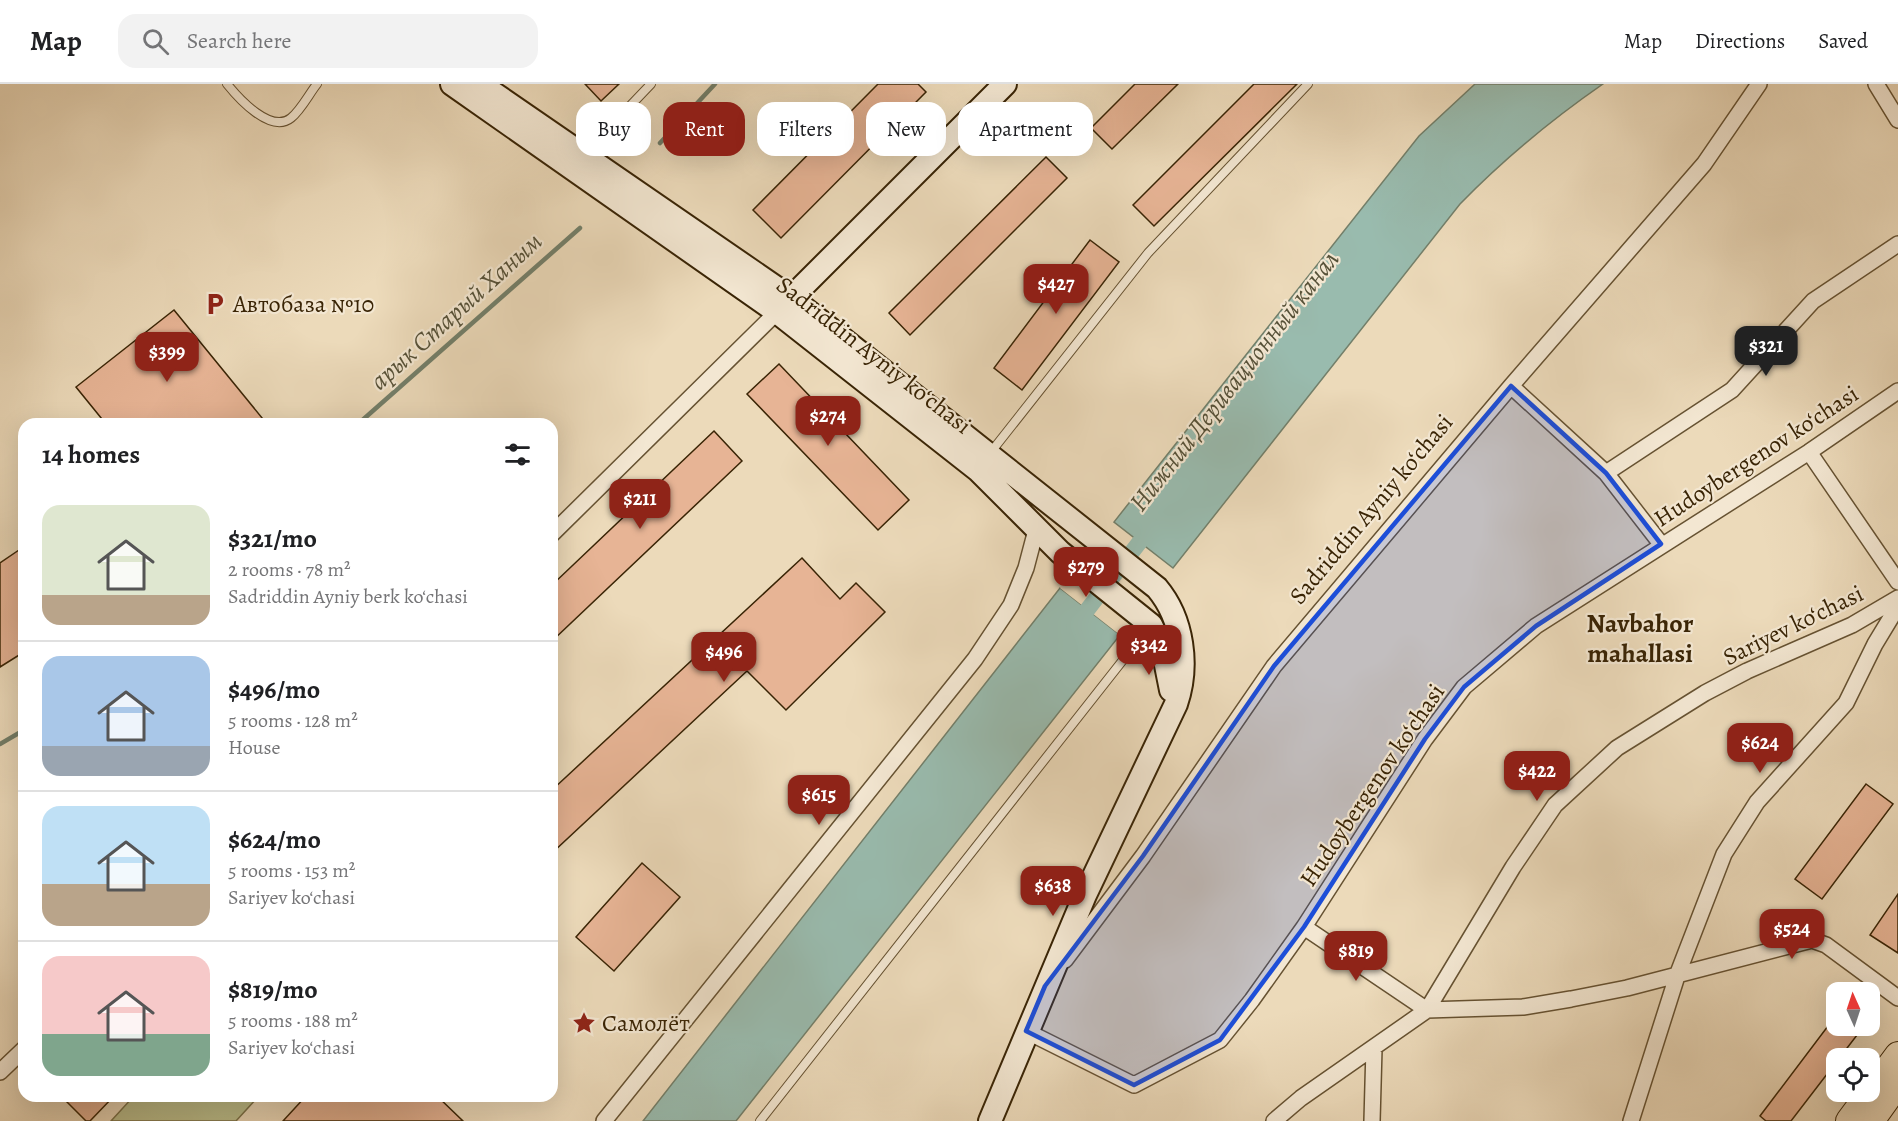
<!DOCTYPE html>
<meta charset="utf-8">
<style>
:root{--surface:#fff;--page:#f2f2f2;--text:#202124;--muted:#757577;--line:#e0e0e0;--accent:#8f2418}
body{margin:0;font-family:Alegreya,serif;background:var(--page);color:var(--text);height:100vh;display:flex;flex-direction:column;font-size:22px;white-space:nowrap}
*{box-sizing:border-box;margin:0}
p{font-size:20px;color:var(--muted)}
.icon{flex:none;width:33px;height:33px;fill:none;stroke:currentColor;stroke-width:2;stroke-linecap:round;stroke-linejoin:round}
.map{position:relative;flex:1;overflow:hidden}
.details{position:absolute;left:18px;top:334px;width:540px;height:684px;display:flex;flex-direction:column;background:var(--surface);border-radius:18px;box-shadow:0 6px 24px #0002}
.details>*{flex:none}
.hud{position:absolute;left:576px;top:18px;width:570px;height:54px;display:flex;gap:12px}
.needle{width:39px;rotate:357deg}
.tools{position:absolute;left:1826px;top:898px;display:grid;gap:12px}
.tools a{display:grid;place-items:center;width:54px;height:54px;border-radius:12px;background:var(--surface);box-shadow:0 6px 24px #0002;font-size:30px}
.price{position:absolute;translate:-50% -51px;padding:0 14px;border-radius:12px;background:var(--accent);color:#fff;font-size:20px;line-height:39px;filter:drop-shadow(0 2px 3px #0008)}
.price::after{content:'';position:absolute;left:50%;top:36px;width:18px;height:14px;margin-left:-9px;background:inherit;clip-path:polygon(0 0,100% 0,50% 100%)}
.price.selected{background:#222;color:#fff}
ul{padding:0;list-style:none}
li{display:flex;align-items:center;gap:18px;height:150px;padding:0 24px}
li+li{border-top:2px solid var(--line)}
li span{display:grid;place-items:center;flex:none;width:168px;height:120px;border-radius:18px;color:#555}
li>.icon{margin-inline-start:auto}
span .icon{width:72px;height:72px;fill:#fffc;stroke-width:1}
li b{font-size:26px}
h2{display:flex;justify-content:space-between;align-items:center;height:72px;padding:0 24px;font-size:26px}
.pill{padding:0 21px;border-radius:18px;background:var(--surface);box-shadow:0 6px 24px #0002;font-size:21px;line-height:54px}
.pill.selected{background:var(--accent);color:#fff}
header{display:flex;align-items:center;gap:36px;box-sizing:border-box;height:84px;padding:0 30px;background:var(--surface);border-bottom:2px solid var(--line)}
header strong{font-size:28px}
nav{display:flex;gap:33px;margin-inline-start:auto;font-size:21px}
.search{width:420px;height:54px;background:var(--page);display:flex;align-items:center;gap:15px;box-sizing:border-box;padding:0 21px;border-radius:18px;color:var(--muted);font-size:22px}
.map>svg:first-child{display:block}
</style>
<header>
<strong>Map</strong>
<div class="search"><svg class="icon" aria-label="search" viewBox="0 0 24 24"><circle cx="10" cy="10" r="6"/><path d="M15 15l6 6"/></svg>Search here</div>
<nav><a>Map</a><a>Directions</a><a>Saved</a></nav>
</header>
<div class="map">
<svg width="1898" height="1037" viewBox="0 0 1898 1037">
<rect width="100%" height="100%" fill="#ecdaba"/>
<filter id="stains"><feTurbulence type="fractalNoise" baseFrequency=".00333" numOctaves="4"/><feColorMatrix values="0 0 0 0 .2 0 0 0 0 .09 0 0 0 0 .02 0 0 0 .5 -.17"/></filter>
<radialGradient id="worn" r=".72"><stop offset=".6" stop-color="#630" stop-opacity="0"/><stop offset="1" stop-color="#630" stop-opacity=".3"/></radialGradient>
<path fill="#babf8e" stroke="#7a724a" stroke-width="1.5" d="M133,1013v-1l125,1 -22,24h-125z"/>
<path fill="#99bbae" stroke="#737f6a" stroke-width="1.5" d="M1475,0h128c-52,36 -99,75 -143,120l-287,364 -59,-46 305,-386z
M1060,504l60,47 -384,486h-93z"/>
<path fill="#ecdaba" d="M1062,501l60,48 -2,2 -60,-47z"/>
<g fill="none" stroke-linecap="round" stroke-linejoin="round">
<path stroke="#737f6a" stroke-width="4.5" d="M660,59l55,-59
M358,340l222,-196
M0,660l24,-14"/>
<path stroke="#99bbae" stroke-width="16" d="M1074,543l78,-101"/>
</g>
<path fill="#e7b495" stroke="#392405" stroke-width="1.5" d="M585,0h34l-18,17z
M878,0h40l8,8 -145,146 -28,-28z
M1135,0h43l-66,65 -21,-21z
M1254,0h43l-143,142 -21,-21z
M1046,73l21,21 -157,157 -21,-22z
M1090,156l29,22 -97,128 -28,-22z
M174,226l93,114h-161l-30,-37z
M779,280l130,136 -31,30 -131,-136z
M714,347l28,30 -190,180v-56z
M19,466l5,9v93l-24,15v-104z
M802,474l38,41 16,-16 29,29 -99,98 -39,-39 -195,182v-63z
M1866,700l27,20 -71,95 -27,-20z
M642,779l38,34 -66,74 -38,-34z
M1898,810v59l-28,-18z
M1828,942h36l-73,95h-25l-6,-5z
M61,1012h53l-24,25h-4z
M306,1012h131l26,25h-180z"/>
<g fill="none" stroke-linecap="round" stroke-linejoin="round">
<g stroke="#665232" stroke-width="10">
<path id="lane" d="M227,0c12,15 44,50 64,34 10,-8 18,-24 26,-34
M586,68l65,-68
M991,368l157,-199 160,-169
M760,1037l389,-494"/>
</g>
<g stroke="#665232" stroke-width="18">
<path id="street" d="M1876,0l22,36
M1511,302l95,87 55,71
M1809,368l89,130
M1606,389l126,-83 81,-89 85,-57
M552,450l225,-222
M1304,843l123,83 96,-3 48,-8 56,-11 185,-48 14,5 72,53
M1065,876l78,-104 131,-190 237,-280 193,-222 55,-80
M1026,947l108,54 86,-45 32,-40 52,-73 121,-188 39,-52 72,-61 273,-174 89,-61
M0,988l24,-23
M604,1037l371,-462 36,-54 15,-37 10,-38
M1274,1037l27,-23 126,-88 86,-143 42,-62 62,-57 88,-55 42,-22 105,-46 46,-27
M1372,1037l2,-73
M1631,1037l47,-148 46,-119 33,-52 89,-99 29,-59 23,-38"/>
</g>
<g stroke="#392405" stroke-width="26">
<path id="secondary" d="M452,0l325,228 201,158 82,82 91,73 12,25 8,40
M480,0l311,214 366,290c26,31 32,78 19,116l-91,191 -95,226
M782,223l223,-223"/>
</g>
<g stroke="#392405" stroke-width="28">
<path id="primary" d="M1849,1037l49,-66
M1871,1037l27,-38"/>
</g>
<use href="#lane" stroke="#f3e7d2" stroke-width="8"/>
<use href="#street" stroke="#f3e7d2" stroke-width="15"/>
<use href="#secondary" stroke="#f3e7d2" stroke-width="22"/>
<use href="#primary" stroke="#ecdaba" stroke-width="26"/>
</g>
<path fill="#1d4ed8" fill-opacity="0.2" stroke="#1d4ed8" stroke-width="4.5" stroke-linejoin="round" d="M1511,302l95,87 55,71 -125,82 -72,61 -39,52 -121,188 -84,113 -86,45 -108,-54 19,-45 98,-130 131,-190z"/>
<defs>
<g id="parking-bare" transform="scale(1.8)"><path d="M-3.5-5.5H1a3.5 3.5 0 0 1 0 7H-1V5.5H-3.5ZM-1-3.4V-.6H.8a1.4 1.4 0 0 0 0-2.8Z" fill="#8f2418" stroke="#f3e7d2" stroke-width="2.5" paint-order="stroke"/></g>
<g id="sight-bare" transform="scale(1.8)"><path d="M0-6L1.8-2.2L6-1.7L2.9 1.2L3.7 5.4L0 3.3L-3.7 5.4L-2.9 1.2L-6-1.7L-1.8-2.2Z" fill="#8f2418" stroke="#f3e7d2" stroke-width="2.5" paint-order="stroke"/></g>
</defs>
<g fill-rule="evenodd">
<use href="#parking-bare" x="215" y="220"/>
<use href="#sight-bare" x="584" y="939"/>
</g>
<g text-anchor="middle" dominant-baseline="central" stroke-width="4.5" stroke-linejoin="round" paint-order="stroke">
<g font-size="24" fill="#392405" stroke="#f3e7d2" text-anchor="start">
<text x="233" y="220">Автобаза №10</text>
<text x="602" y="939">Самолёт</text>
</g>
<g font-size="24" fill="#392405" stroke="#f3e7d2">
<text transform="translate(874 271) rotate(38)">Sadriddin Ayniy ko‘chasi</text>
<text transform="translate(1756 372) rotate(-33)">Hudoybergenov ko‘chasi</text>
<text transform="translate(1371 425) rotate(-50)">Sadriddin Ayniy ko‘chasi</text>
<text transform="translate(1793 541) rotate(-26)">Sariyev ko‘chasi</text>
<text transform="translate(1372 701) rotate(-56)">Hudoybergenov ko‘chasi</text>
</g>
<g font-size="26" font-style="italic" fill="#565138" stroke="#f3e7d2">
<text transform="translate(456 227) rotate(-42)">арык Старый Ханым</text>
<text transform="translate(1234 297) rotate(-52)">Нижний Деривационный канал</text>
</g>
<g font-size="26" font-weight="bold" fill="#392405" stroke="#f3e7d2">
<text x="1640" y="539">Navbahor<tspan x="1640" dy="30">mahallasi</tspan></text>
</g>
</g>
<rect width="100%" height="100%" filter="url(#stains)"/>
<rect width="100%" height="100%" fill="url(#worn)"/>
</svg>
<div class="tools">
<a><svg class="needle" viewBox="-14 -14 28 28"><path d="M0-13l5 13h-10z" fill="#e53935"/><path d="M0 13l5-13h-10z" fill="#757577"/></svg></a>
<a><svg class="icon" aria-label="locate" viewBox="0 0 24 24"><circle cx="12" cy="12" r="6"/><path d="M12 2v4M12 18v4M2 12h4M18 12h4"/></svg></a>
</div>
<b class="price" style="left:1056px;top:231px">$427</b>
<b class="price selected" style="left:1766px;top:293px">$321</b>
<b class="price" style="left:167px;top:299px">$399</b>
<b class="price" style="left:828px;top:363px">$274</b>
<b class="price" style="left:640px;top:446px">$211</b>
<b class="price" style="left:1086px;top:514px">$279</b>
<b class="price" style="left:1149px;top:592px">$342</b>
<b class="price" style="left:724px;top:599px">$496</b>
<b class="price" style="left:1760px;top:690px">$624</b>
<b class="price" style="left:1537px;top:718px">$422</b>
<b class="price" style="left:819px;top:742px">$615</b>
<b class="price" style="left:1053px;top:833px">$638</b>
<b class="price" style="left:1792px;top:876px">$524</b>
<b class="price" style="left:1356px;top:898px">$819</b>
<div class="hud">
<a class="pill">Buy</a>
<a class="pill selected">Rent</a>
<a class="pill">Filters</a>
<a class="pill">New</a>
<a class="pill">Apartment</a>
</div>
<section class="details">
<h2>14 homes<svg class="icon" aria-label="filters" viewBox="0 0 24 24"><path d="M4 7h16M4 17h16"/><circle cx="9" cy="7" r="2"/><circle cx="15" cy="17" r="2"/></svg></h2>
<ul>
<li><span style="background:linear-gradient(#dfe7d0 75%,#b9a48a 0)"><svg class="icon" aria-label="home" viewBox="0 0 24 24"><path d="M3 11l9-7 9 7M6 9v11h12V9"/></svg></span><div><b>$321/mo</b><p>2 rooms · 78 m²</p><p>Sadriddin Ayniy berk ko‘chasi</p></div></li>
<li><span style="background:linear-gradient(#a9c7e8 75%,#9aa5b1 0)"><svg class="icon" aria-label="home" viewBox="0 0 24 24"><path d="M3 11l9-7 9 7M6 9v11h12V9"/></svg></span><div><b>$496/mo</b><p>5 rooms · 128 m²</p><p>House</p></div></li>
<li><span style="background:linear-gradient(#bfe0f5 65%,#b9a48a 0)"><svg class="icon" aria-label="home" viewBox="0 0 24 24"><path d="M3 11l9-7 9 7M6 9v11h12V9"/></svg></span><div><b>$624/mo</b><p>5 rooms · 153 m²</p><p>Sariyev ko‘chasi</p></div></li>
<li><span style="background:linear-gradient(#f6c9c9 65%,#7fa58c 0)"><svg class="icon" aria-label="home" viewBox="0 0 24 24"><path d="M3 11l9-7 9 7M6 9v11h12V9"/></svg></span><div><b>$819/mo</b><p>5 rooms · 188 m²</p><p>Sariyev ko‘chasi</p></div></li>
</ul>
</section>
</div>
